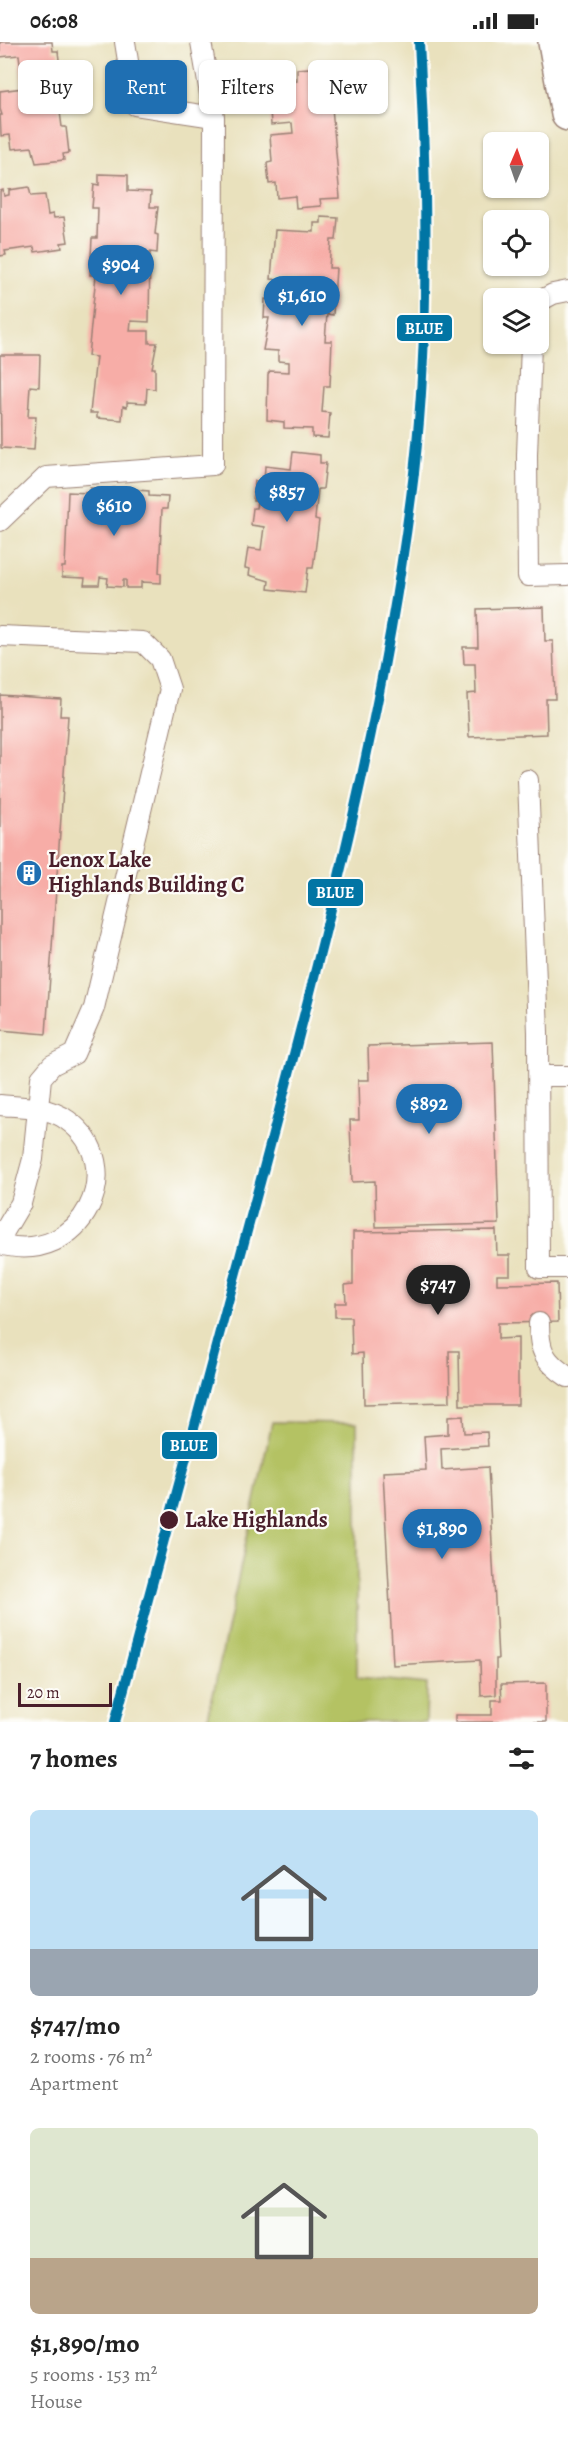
<!DOCTYPE html>
<meta charset="utf-8">
<style>
:root{--surface:#fff;--page:#f2f2f2;--text:#222;--muted:#767676;--accent:#1f6fb2}
body{margin:0;font-family:Alegreya,serif;background:var(--page);color:var(--text);height:100vh;display:flex;flex-direction:column;font-size:22px;white-space:nowrap}
*{box-sizing:border-box;margin:0}
p{font-size:20px;color:var(--muted)}
.icon{flex:none;width:33px;height:33px;fill:none;stroke:currentColor;stroke-width:2;stroke-linecap:round;stroke-linejoin:round}
.map{position:relative;height:1680px;overflow:hidden}
.sheet{display:flex;flex-direction:column;background:var(--surface);flex:1}
.sheet>*{flex:none}
.hud{position:absolute;left:18px;top:18px;width:532px;height:54px;display:flex;gap:12px}
.needle{width:39px;rotate:2deg}
.fabs{position:absolute;left:483px;top:90px;display:grid;gap:12px}
.fabs a{display:grid;place-items:center;width:66px;height:66px;border-radius:9px;background:var(--surface);box-shadow:0 2px 4px #0004;font-size:30px}
.scale{position:absolute;left:18px;bottom:15px;width:94px;box-sizing:border-box;padding-left:6px;border:3px solid #4a1f2b;border-top:0;font-size:16px;line-height:21px;white-space:nowrap;color:#4a1f2b;-webkit-text-stroke:4px #fdfcf7;paint-order:stroke}
.price{position:absolute;translate:-50% -51px;padding:0 14px;border-radius:21px;background:var(--accent);color:#fff;font-size:20px;line-height:39px;filter:drop-shadow(0 2px 3px #0008)}
.price::after{content:'';position:absolute;left:50%;top:36px;width:18px;height:14px;margin-left:-9px;background:inherit;clip-path:polygon(0 0,100% 0,50% 100%)}
.price.active{background:#222;color:#fff}
ul{padding:0;list-style:none}
li{display:grid;align-content:center;gap:12px;height:318px;padding:0 30px}
li span{display:grid;place-items:center;height:186px;border-radius:9px;color:#555}
li>.icon{margin-inline-start:auto}
span .icon{width:108px;height:108px;fill:#fffc;stroke-width:1}
li b{font-size:26px}
h2{display:flex;justify-content:space-between;align-items:center;height:72px;padding:0 30px;font-size:26px}
.tag{padding:0 21px;border-radius:9px;background:var(--surface);box-shadow:0 2px 4px #0004;font-size:21px;line-height:54px}
.tag.active{background:var(--accent);color:#fff}
.status{display:flex;justify-content:space-between;align-items:center;height:42px;padding:0 30px;background:var(--surface);direction:ltr}
.status svg{height:16px;fill:currentColor}
.map>svg:first-child{display:block}
</style>
<div class="status"><b>06:08</b><svg viewBox="0 0 49 12"><path d="M0 12V9h3v3zM5 12V6h3v6zM10 12V3h3v9zM15 12V0h3v12zM26 1h20v11H26zM47 4h2v5h-2z"/></svg></div>
<div class="map">
<svg width="568" height="1680" viewBox="0 0 568 1680">
<rect width="100%" height="100%" fill="#fdfcf7"/>
<filter id="ink" filterUnits="userSpaceOnUse"><feTurbulence type="fractalNoise" baseFrequency=".0167" numOctaves="2"/><feDisplacementMap in="SourceGraphic" scale="12" xChannelSelector="R" yChannelSelector="G"/><feConvolveMatrix kernelMatrix="1 2 1 2 8 2 1 2 1" color-interpolation-filters="sRGB"/></filter>
<filter id="wash" filterUnits="userSpaceOnUse"><feTurbulence type="fractalNoise" baseFrequency=".008" numOctaves="4" result="noise"/><feDisplacementMap in="SourceGraphic" scale="24" xChannelSelector="R" yChannelSelector="G"/><feGaussianBlur stdDeviation="1.35" result="paint"/><feColorMatrix in="noise" values="0 0 0 0 0 0 0 0 0 0 0 0 0 0 0 0 0 1.4 0 .05"/><feComposite in="paint" operator="in"/></filter>
<g filter="url(#wash)">
<rect width="100%" height="100%" fill="#e9e1bd"/>
<path fill="#b4c264" stroke="#7f7048" stroke-width="1.5" d="M272,1380l85,1v254l70,7 -1,38h-219z"/>
<g id="blocks">
<path fill="#f7ada7" d="M0,0h52l1,9h5l5,45 -5,1 4,30h4l3,26 -6,1 1,6 -28,3 -4,-16 -20,2 -2,-14 -9,1 -1,-21h2l-2,-6v-18l23,-3 -4,-33 -19,2z
M322,25l2,29h7l9,102 -20,1 1,7 -25,2 -1,-12 -18,2 -1,-15 -7,1 -2,-21 5,-1 -2,-27 23,-2 -1,-10 -21,2 -1,-16 -6,1v-6h-3l-2,-19 38,-4v-12z
M99,132l29,1v16l23,1 -1,15h8l-3,27 3,1 -1,18 -7,-1 -1,70 -18,-1 -1,10h19v12h8l-5,25h3v21l-8,-1 -1,15 -19,-1v5l-4,-1 -1,14 -25,-2v-5h-7l6,-56 -8,-1 8,-81h-6l2,-37h5l1,-30h-6l2,-24 5,1z
M29,145l2,9 14,-1 3,20 5,-1 1,4 10,-1 4,25 -7,1 1,5 -27,4 -1,-5 -29,4 1,4 -6,1v-65l3,-1 1,6 5,-1v-5z
M321,175l17,1 -2,22h-5l-2,28h7l-3,47 -6,-1 -2,27h7l-2,45h-6l-2,26 8,1 -2,25 -16,-1v-8l-28,-1v-6l-17,-2 1,-46 2,-3 19,1v-10l-11,-1v-10l-15,-1 6,-32h-5l1,-19 15,1v-13l14,1v-7l-23,-2 4,-49 39,2v-9h7z
M0,313h40l-1,32 -9,-1 -2,31h8l-2,33 -33,-2z
M293,410l27,3v8h6l-3,26h-5l-3,30 4,1 -6,48h-5l-3,25 -37,-4 1,-8 -20,-6 1,-6 -5,-1 3,-20 13,2 3,-23 -13,-2 2,-17h3l1,-7h-4l2,-20 9,1 1,-16 26,3z
M90,446l17,1v8h5l1,-9 36,3v5l19,1 -1,12h-5l-3,64h2v10l-20,-1v6h-15v-8h-3v7l-16,-1 1,-8 -8,-1 -1,8h-15l1,-7 -23,-1v-10h3l3,-75 21,1z
M544,565l1,34h8l2,58h-9l1,35 -78,3 -2,-43 9,-1 -1,-29h-11l-1,-17h15l-1,-38z
M0,653l61,4 -1,17h8l-22,318 -46,-4z
M493,1000l6,182 -123,3 -1,-46 -23,1 -2,-62h9l-1,-40h11l-1,-34z
M496,1188l1,25h13v20h-13v9l60,-1 1,39 -60,1v16l20,-1v67h-58l-1,-54h-10l1,51 -86,2 -1,-51 -11,1 -1,-37h-16v-14h11l-1,-18 8,-1v-52z
M463,1374l1,17 23,-1 1,14 -47,3 1,21 46,-3 10,192h-2v36l-15,1 -1,-36 -87,5 -10,-193 43,-2 -2,-34 24,-2v-17z
M546,1641v39h-91v-7h37v-15h10l-1,-16z"/>
</g>
</g>
<g filter="url(#ink)">
<use href="#blocks" fill-opacity="0" stroke="#9a8074" stroke-width="1.5"/>
<g fill="none" stroke-linecap="round" stroke-linejoin="round">
<g stroke="#9a8074" stroke-width="22">
<path id="service" d="M125,0l10,63 79,12
M538,260l15,-8 15,-3
M531,302l-4,111 1,121 40,-1
M0,479l46,-44 167,-12 1,-348 -13,-75
M0,594l143,6 17,17 10,30 -76,319 -20,46 -22,11 -11,13 -8,81 -12,44 -16,27 -5,4
M528,738l10,252 1,236h29
M539,1034h29
M0,1063c22,2 48,1 67,15 64,45 16,147 -67,124
M539,1281c0,28 5,38 29,54"/>
</g>
<g stroke="#9a8074" stroke-width="36">
<path id="tertiary" d="M555,0l13,72"/>
</g>
<use href="#service" stroke="#fff" stroke-width="20"/>
<use href="#tertiary" stroke="#fff" stroke-width="33"/>
<g stroke="#fdfcf7" stroke-width="15">
<path id="rail-1" d="M115,1680c50,-186 100,-372 150,-558 61,-228 121,-456 149,-691 16,-143 13,-288 5,-431"/>
</g>
<use href="#rail-1" stroke="#0275a4" stroke-width="10"/>
</g>
</g>
<defs>
<g id="building-disc" transform="scale(1.35)"><circle r="9.5" fill="#1f6fb2" stroke="#fdfcf7"/><path d="M-4-6H4V6H1V3H-1V6H-4ZM-2.5-4.3h1.7v1.8h-1.7ZM.8-4.3h1.7v1.8H.8ZM-2.5-1h1.7V.8h-1.7ZM.8-1h1.7V.8H.8Z" fill="#fff"/></g>
</defs>
<g fill-rule="evenodd">
<use href="#building-disc" x="29" y="831"/>
</g>
<circle fill="#4a1f2b" stroke="#fdfcf7" stroke-width="2" cx="169" cy="1478" r="10"/>
<g text-anchor="middle" dominant-baseline="central" stroke-width="4.5" stroke-linejoin="round" paint-order="stroke">
<g font-size="22" font-weight="bold" fill="#4a1f2b" stroke="#fdfcf7" text-anchor="start">
<text x="48" y="818">Lenox Lake<tspan x="48" dy="25">Highlands Building C</tspan></text>
</g>
<g font-size="22" font-weight="bold" fill="#4a1f2b" stroke="#fdfcf7" text-anchor="start">
<text x="185" y="1478">Lake Highlands</text>
</g>
</g>
<g stroke="#fdfcf7" stroke-width="2">
<rect x="396" y="272" width="57" height="28" rx="6" fill="#0275a4"/>
<rect x="307" y="836" width="57" height="29" rx="6" fill="#0275a4"/>
<rect x="161" y="1389" width="57" height="29" rx="6" fill="#0275a4"/>
</g>
<g font-size="16" text-anchor="middle" font-weight="bold" fill="#fff">
<text x="424" y="292">BLUE</text>
<text x="335" y="856">BLUE</text>
<text x="189" y="1409">BLUE</text>
</g>
</svg>
<div class="fabs">
<a><svg class="needle" viewBox="-14 -14 28 28"><path d="M0-13l5 13h-10z" fill="#e53935"/><path d="M0 13l5-13h-10z" fill="#767676"/></svg></a>
<a><svg class="icon" aria-label="locate" viewBox="0 0 24 24"><circle cx="12" cy="12" r="6"/><path d="M12 2v4M12 18v4M2 12h4M18 12h4"/></svg></a>
<a><svg class="icon" aria-label="layers" viewBox="0 0 24 24"><path d="M12 4l9 5-9 5-9-5zM3 14l9 5 9-5"/></svg></a>
</div>
<div class="scale">20 m</div>
<b class="price" style="left:121px;top:254px">$904</b>
<b class="price" style="left:302px;top:285px">$1,610</b>
<b class="price" style="left:287px;top:481px">$857</b>
<b class="price" style="left:114px;top:495px">$610</b>
<b class="price" style="left:429px;top:1093px">$892</b>
<b class="price active" style="left:438px;top:1274px">$747</b>
<b class="price" style="left:442px;top:1518px">$1,890</b>
<div class="hud">
<a class="tag">Buy</a>
<a class="tag active">Rent</a>
<a class="tag">Filters</a>
<a class="tag">New</a>
</div>
</div>
<section class="sheet">
<h2>7 homes<svg class="icon" aria-label="filters" viewBox="0 0 24 24"><path d="M4 7h16M4 17h16"/><circle cx="9" cy="7" r="2"/><circle cx="15" cy="17" r="2"/></svg></h2>
<ul>
<li><span style="background:linear-gradient(#bfe0f5 75%,#9aa5b1 0)"><svg class="icon" aria-label="home" viewBox="0 0 24 24"><path d="M3 11l9-7 9 7M6 9v11h12V9"/></svg></span><div><b>$747/mo</b><p>2 rooms · 76 m²</p><p>Apartment</p></div></li>
<li><span style="background:linear-gradient(#dfe7d0 70%,#b9a48a 0)"><svg class="icon" aria-label="home" viewBox="0 0 24 24"><path d="M3 11l9-7 9 7M6 9v11h12V9"/></svg></span><div><b>$1,890/mo</b><p>5 rooms · 153 m²</p><p>House</p></div></li>
</ul>
</section>
